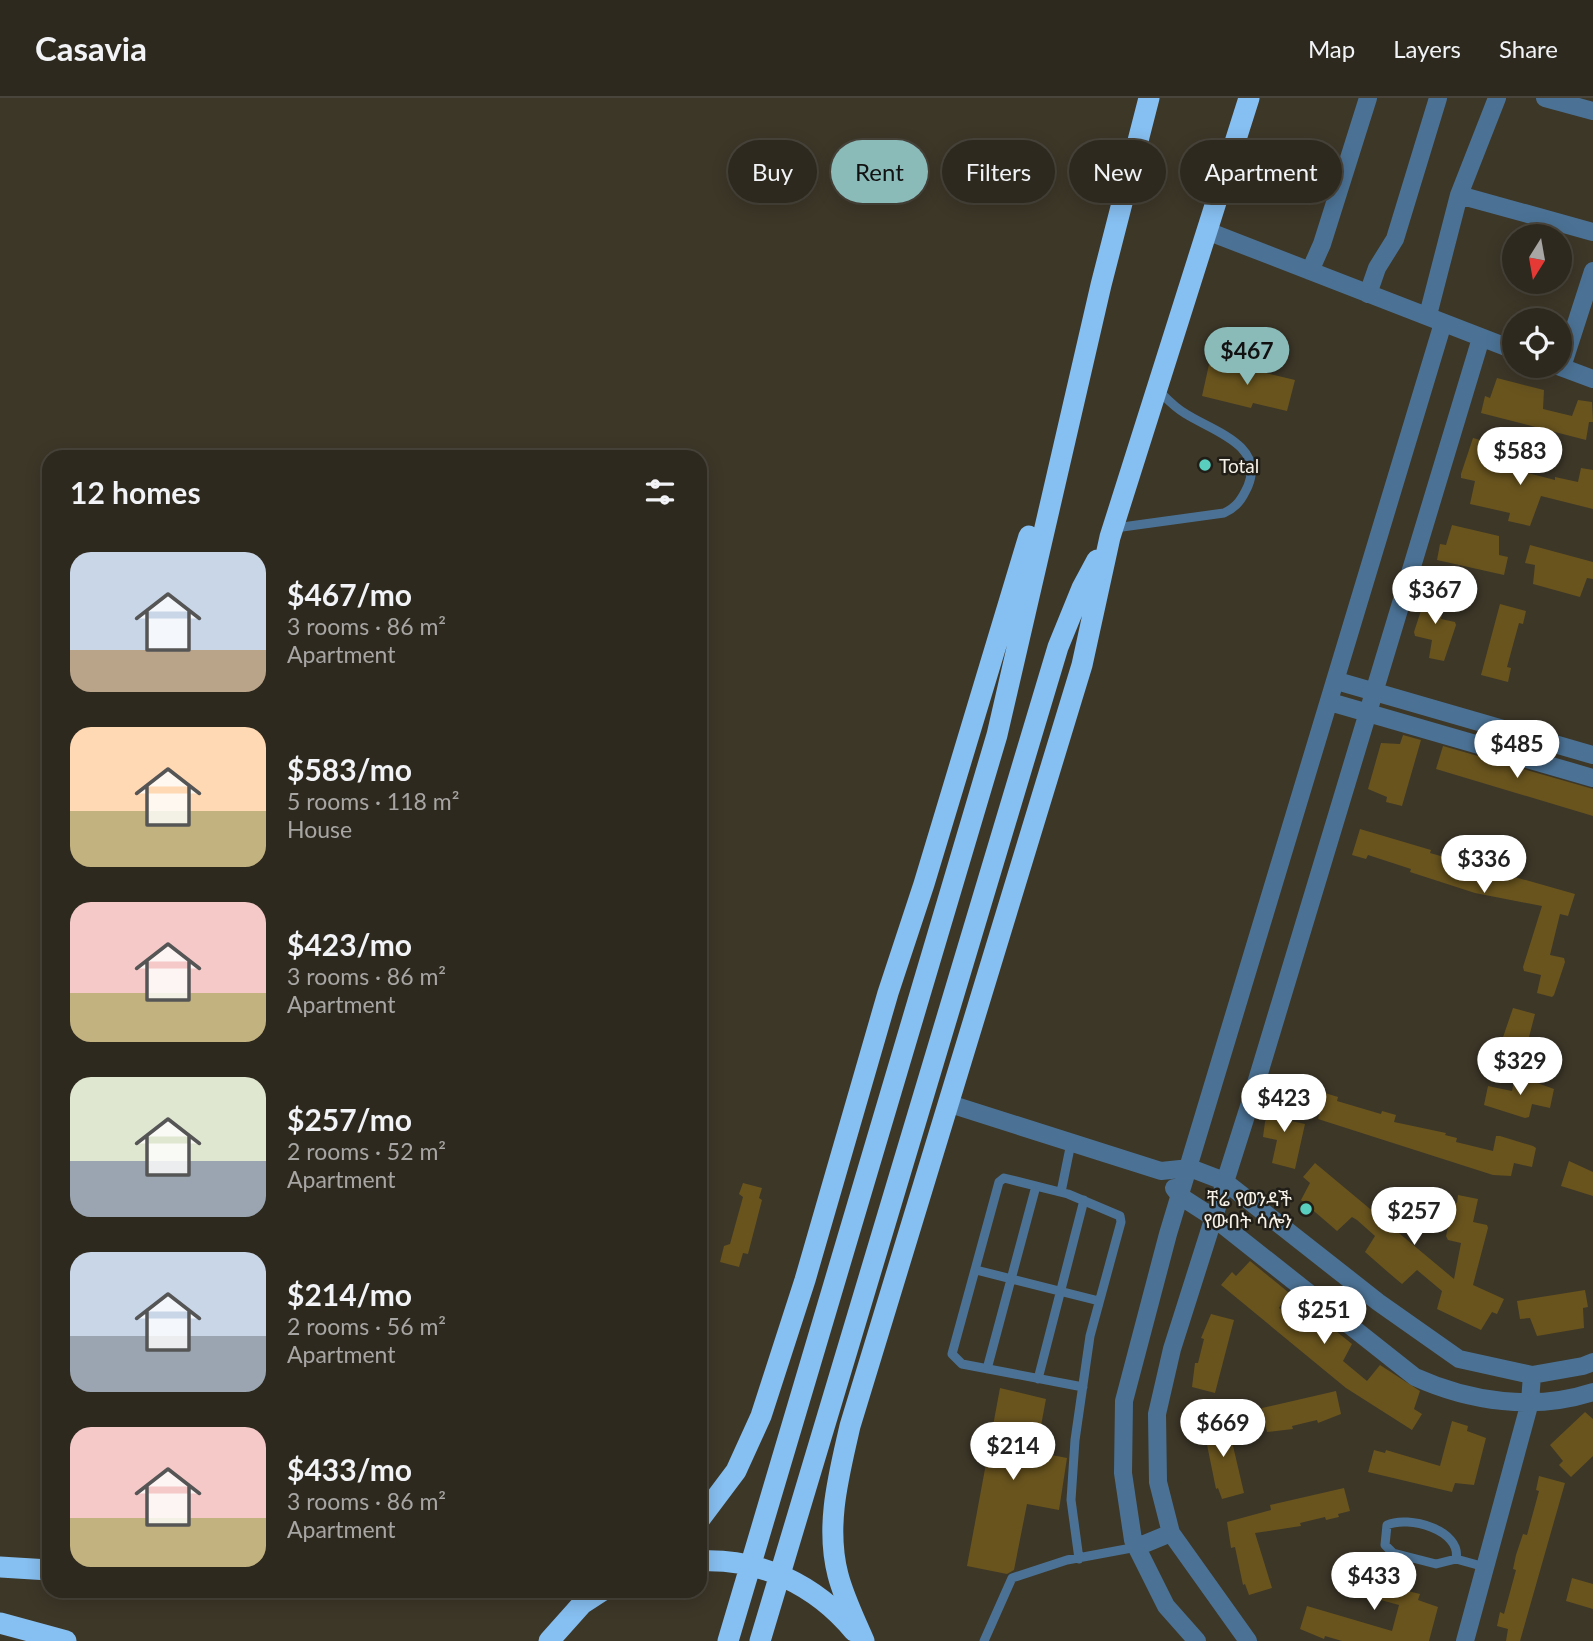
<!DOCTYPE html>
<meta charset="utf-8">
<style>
:root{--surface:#2e291e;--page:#3a352b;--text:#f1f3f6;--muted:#a7a6a4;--line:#49453c;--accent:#8bbbb9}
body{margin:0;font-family:Lato,"Noto Sans Ethiopic",sans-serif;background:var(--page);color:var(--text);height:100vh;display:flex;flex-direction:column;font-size:26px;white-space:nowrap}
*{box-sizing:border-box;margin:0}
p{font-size:23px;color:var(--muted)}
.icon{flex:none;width:38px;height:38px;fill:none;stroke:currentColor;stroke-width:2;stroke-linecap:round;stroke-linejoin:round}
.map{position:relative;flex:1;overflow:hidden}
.details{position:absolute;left:42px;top:352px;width:665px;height:1148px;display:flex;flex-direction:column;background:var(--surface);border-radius:21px;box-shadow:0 4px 18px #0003,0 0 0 2px var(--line)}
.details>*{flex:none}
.guide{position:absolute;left:728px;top:42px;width:665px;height:63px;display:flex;gap:14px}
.needle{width:46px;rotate:191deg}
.controls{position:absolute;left:1502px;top:126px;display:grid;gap:14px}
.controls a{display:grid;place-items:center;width:70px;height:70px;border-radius:50%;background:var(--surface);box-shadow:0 4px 18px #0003,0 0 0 2px var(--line);font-size:35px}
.price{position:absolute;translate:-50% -60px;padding:0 16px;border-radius:24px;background:#fff;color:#222;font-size:23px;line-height:46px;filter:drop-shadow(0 2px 4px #0008)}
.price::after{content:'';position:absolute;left:50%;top:42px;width:21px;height:16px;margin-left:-10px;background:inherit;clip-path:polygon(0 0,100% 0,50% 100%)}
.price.selected{background:var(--accent);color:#111}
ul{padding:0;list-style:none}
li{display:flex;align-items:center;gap:21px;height:175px;padding:0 28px}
li span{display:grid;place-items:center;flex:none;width:196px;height:140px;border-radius:21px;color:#555}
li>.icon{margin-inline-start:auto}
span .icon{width:84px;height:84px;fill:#fffc;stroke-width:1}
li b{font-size:30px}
h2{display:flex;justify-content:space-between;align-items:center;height:84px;padding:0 28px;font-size:30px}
.chip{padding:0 24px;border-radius:32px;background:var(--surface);box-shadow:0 4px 18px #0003,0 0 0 2px var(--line);font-size:24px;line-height:63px}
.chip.selected{background:var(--accent);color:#111}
header{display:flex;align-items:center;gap:42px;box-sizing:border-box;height:98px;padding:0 35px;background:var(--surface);border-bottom:2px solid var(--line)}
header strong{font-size:33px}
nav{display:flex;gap:38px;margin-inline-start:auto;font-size:24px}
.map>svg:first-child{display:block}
</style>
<header>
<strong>Casavia</strong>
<nav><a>Map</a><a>Layers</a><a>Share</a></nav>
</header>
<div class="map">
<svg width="1593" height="1543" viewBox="0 0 1593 1543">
<rect width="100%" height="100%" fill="#3d3728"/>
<path fill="#69541e" d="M1210,262l85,20 -8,31 -34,-8 -2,5 -49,-12z
M1497,280l47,12 -1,19 29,7 6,-16 14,2 1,20h-4l-3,18 -105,-27 4,-17 5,2z
M1473,340l15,4 -3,18 16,6 54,14v-3l23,5 3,-14 12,2v39l-52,-13 -11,30 -22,-5 2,-8 -40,-9 5,-23 -14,-3v-4z
M1452,427l47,11v19l9,2 -4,18 -67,-15 3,-16 6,1z
M1530,447l63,17v17l-6,-1 -7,19 -47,-13 2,-19 -10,-2z
M1427,494l19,4 -5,23 14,3 1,3 -12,36 -15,-3 3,-18 -17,-4 -1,-4z
M1500,506l26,7 -3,13 -4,-1 -12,44 4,1 -3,14 -27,-7z
M1403,637l18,5 -19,66 -16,-4 1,-5 -19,-8 13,-46 19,1z
M1443,648l150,43v27l-157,-47z
M1360,731l71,21 -1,3 145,41 -7,22 -8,-2 -10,41 14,3 1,4 -11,33 -2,2 -15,-4 4,-18 -17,-4 -1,-4 19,-61 -67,-13 -65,-21 1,-3 -43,-14 -2,4 -14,-4z
M1513,910l22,6 -13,50 -22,-6 3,-11 -3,-1z
M1515,977l39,14 -4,19 -18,-4 -3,13 -4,1 -41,-13 4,-19 24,5z
M1325,995l13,4 -1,4 44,13 1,-3 14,4 -2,7 52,11 -1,2 12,3 -1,4 37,9 3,-15h4l33,10 3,2 -4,19 -18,-4 -3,13 -18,-1 -175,-56z
M1275,1000l15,4 -4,18 19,4 -10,45 -23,-6 5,-23 -14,-3 2,-15z
M1569,1063l24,11v24l-32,-10z
M1315,1065l139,116 7,-36 -13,-3 -2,-4 8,-34 3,1 1,-8 20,4 -5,23 14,3 1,3 -15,57 31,14 -7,15 -5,-2 -11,18 -44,-21 5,-18 -25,-21 -15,14 -13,-11 -24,-21 10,-16 -18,-16 -5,-3 -15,14 -8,-7 -28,-24 9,-17 -7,-6z
M743,1085l19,5 -3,10 3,2 -14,54 -5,-1 -4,14 -19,-5 4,-16 6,-2 13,-47 -4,-3z
M1250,1163l38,31 -9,16 22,19 14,-13 37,30 -9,17 24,20 13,-16 40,26 -6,18 8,5 -10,16 -66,-42 -125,-103 11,-13 4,4z
M1585,1192l3,17 -5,1 1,20 -47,8 -7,-18 -10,1 -3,-18z
M1211,1216l23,6 -19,73 -23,-6 3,-24h3l6,-24 -3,-1z
M1000,1290l46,11 -10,53 31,6 -8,52 -32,-6 -13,66 -7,4 -40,-8z
M1336,1293l5,23 -23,9 -1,-3 -25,6 1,3 -26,3 -5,-24z
M1585,1314l8,7v37l-22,21 -12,-12 4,-4 -13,-16z
M1227,1322l17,73 -22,6 -4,-11 -2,1 -13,-64z
M1452,1323l16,5 -1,5 19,7 -12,47 -19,-2 -3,9 -84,-20 6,-22 11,3 1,-3 54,16z
M1539,1378l26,7 -45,158h-14l2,-12 -11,-3 3,-14 4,2 12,-44 -3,-1 3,-14 7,-21 4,1 12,-44 -3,-1z
M1344,1390l6,23 -12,3 1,3 -13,3 -1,-3 -25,6 1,3 -46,7 17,55 -23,7 -4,-11 -2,1 -8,-38 -4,1 -4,-26 44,-12 -1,-5z
M1343,1468l40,8 -1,3 11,3 -1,7 28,7 -2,6 20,7 -9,34h-87l-17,-5 -1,3 -24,-10 7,-23 85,25 7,-26 -62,-17z
M1572,1480l21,6v25l-27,-8z"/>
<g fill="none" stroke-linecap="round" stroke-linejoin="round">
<path stroke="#4b7295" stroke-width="9" d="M1115,430l109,-15c13,-6 18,-14 24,-27 17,-41 -35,-55 -62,-72 -11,-6 -20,-16 -29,-25
M1061,1094l10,-49
M976,1172l123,31
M987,1271l49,-183
M1038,1281l46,-179
M1079,1461l-8,-59 4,-60 15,-104 31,-114 -1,-6 -52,-22 -64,-16 -5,4 -47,172 10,10 121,23
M1456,1461c6,-29 -48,-44 -69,-34l-2,20 8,8 43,11 20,-5 29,8
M984,1543l28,-63 55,-18 70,-13"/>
<path stroke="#4b7295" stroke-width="18" d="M1545,0l48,13
M1459,97l134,37
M1207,133l307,119
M1310,173l12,-27 46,-146
M1368,196l9,-26 18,-29 43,-141
M1428,217l31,-120 38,-97
M1558,268l35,13
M1562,269l31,-96
M1337,583l256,74
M1330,604l263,76
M950,1006l211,67 29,-3 34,13 154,121 81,57 73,16 51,-9 10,-4
M1174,1090l6,8 34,22 201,159c55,25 120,34 178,15
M1137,1449l34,-14
M1197,1543l-31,-35 -33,-66 -10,-67 1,-72 44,-167 275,-911
M1248,1543l-77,-108 -13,-51 -1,-68 15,-65 79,-249 230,-762
M1465,1543l65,-239 2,-27"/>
<path stroke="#86bff1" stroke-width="21" d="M700,1421l36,-48 25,-55 44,-136 83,-287 36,-109 105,-348
M700,1463c60,-3 116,24 154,70
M0,1469l49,3
M0,1525l66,18
M549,1543l33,-37 20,-13
M728,1543l269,-906 104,-450 48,-187
M760,1543l298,-994 24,-59 15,-28
M864,1543c-9,-21 -20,-43 -26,-66 -13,-50 1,-100 12,-149l232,-761 28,-128 139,-439"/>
</g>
<g fill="#59cebe" stroke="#211e18" stroke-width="2.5">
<circle cx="1205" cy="367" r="7"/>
<circle cx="1306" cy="1111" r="7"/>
</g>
<g text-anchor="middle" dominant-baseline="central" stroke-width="5" stroke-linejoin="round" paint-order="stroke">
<g font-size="19" fill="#f5f1e8" stroke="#211e18" text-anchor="start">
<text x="1219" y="367">Total</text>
<text x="1292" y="1100" text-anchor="end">ቸሬ የወንዳች<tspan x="1292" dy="22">የውበት ሳሎን</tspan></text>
</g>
</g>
</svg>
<div class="controls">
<a><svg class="needle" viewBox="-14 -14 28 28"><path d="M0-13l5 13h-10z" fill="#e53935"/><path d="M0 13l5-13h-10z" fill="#a7a6a4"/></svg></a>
<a><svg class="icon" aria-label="locate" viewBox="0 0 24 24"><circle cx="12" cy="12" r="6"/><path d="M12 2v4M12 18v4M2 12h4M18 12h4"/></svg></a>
</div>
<b class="price selected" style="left:1247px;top:289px">$467</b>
<b class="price" style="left:1520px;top:389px">$583</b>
<b class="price" style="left:1435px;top:528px">$367</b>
<b class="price" style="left:1517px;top:682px">$485</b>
<b class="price" style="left:1484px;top:797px">$336</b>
<b class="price" style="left:1520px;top:999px">$329</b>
<b class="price" style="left:1284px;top:1036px">$423</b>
<b class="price" style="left:1414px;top:1149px">$257</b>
<b class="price" style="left:1324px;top:1248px">$251</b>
<b class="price" style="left:1223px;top:1361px">$669</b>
<b class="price" style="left:1013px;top:1384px">$214</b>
<b class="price" style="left:1374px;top:1514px">$433</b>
<div class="guide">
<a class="chip">Buy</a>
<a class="chip selected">Rent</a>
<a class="chip">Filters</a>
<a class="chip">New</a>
<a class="chip">Apartment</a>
</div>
<section class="details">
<h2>12 homes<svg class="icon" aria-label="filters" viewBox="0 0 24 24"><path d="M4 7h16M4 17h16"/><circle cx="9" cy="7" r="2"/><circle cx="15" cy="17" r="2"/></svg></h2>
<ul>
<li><span style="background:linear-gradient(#c9d6e8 70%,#b9a48a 0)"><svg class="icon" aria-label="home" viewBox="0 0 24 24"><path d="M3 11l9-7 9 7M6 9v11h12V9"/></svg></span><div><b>$467/mo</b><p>3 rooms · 86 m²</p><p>Apartment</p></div></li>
<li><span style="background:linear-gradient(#ffd9b3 60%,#c2b280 0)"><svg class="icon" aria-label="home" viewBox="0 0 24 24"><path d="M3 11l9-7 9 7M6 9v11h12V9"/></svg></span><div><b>$583/mo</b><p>5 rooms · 118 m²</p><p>House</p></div></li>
<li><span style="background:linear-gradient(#f6c9c9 65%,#c2b280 0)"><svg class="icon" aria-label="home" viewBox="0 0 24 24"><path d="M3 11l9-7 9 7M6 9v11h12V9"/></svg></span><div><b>$423/mo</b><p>3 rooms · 86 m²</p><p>Apartment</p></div></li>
<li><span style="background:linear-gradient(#dfe7d0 60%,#9aa5b1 0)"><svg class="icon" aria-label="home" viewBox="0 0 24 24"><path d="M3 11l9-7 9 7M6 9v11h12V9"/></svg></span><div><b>$257/mo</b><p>2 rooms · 52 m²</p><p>Apartment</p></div></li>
<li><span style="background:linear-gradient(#c9d6e8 60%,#9aa5b1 0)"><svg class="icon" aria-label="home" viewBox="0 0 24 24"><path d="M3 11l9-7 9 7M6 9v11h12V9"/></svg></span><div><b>$214/mo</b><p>2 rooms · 56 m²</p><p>Apartment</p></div></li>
<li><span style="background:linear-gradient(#f6c9c9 65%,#c2b280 0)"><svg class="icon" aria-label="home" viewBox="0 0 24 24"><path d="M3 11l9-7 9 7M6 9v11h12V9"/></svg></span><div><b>$433/mo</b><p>3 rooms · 86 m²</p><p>Apartment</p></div></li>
</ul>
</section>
</div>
